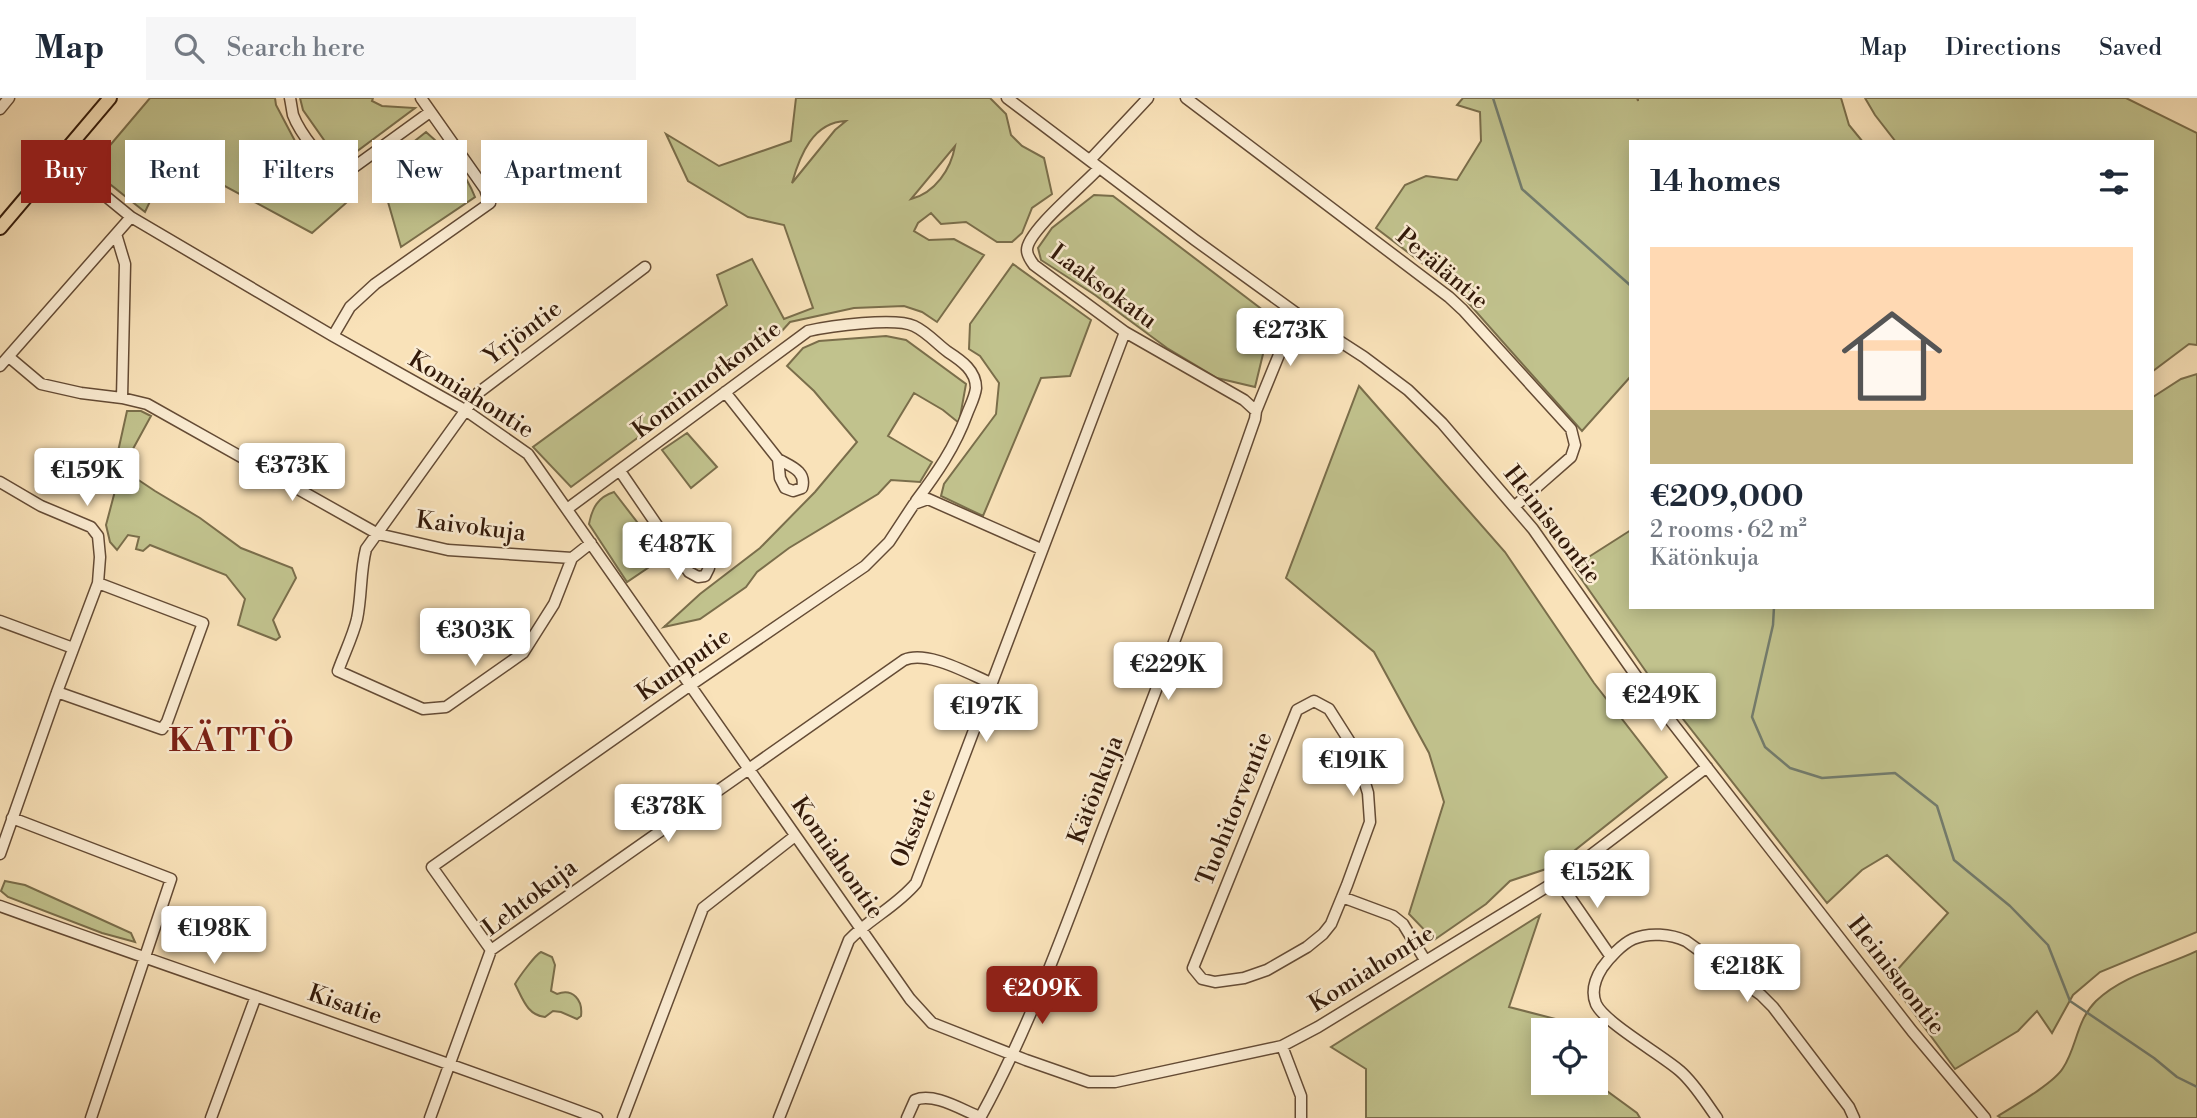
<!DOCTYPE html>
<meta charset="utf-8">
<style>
:root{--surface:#fff;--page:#f6f6f7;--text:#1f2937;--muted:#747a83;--line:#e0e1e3;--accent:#8f2418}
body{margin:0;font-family:"Libre Bodoni",serif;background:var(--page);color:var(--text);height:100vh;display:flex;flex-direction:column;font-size:26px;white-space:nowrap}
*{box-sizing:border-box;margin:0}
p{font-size:23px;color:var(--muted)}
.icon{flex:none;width:38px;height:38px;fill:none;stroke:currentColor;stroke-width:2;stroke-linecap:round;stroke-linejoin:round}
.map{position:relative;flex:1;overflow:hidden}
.side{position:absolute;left:1629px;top:42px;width:525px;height:469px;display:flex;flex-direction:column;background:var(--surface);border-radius:0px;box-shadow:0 4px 18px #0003}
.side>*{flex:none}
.banner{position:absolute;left:21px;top:42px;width:665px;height:63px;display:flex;gap:14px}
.tools{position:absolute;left:1531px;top:920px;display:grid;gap:14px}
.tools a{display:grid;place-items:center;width:77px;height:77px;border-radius:0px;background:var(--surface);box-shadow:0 4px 18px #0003;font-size:35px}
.price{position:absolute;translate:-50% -60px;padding:0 16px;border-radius:7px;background:#fff;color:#222;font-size:23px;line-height:46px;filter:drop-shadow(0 2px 4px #0008)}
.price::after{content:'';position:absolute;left:50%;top:42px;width:21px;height:16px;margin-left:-10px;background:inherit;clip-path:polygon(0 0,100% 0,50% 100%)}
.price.selected{background:var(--accent);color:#fff}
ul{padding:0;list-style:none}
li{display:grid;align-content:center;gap:14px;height:371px;padding:0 21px}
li+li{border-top:2px solid var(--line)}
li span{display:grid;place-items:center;height:217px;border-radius:0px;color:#555}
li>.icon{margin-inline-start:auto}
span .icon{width:126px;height:126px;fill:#fffc;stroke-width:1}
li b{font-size:30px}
h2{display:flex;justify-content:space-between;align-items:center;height:84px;padding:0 21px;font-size:30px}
.pill{padding:0 24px;border-radius:0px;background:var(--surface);box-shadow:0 4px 18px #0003;font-size:24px;line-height:63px}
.pill.selected{background:var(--accent);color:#fff}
header{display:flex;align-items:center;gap:42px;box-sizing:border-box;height:98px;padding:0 35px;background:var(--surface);border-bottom:2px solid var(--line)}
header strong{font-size:33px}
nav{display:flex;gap:38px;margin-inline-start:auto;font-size:24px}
.search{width:490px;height:63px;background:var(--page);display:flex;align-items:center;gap:18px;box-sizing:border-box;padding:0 24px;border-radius:0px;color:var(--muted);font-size:26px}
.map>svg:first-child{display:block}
</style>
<header>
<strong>Map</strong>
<div class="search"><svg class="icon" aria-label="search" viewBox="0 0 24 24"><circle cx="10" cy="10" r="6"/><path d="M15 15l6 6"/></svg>Search here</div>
<nav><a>Map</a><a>Directions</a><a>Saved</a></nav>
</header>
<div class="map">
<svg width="2197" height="1020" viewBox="0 0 2197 1020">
<rect width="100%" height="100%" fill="#f9e2b9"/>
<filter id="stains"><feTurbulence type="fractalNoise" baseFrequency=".00286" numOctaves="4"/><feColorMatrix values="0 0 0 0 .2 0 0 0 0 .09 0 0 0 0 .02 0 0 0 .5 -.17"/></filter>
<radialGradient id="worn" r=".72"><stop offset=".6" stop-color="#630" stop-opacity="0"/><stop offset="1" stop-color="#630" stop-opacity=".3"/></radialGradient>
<path fill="#c1c28d" stroke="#7a6e4b" stroke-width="2" fill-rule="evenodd" d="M150,0h125l1,7 39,74 20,13 11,11 -34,30 -141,-76 -26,55 -44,-35 -6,-14z
M300,0h73l-1,3 10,5 33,2 -59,44 -20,5 -33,-47z
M796,0h194l16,16 5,21 11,11 22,12 8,36 -20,14 -10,25 -10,9h-15l-31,-20 -25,2 -10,-11 -13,10 -4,8 15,9 25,-1 30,16 -47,67 -15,-10 -18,-6 -50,2 -64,14 -9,10 -210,155 -38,-40 194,-142 -10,-30 35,-16 32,60 29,-11 -29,-83 -36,-8 -60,-36 -22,-47 53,32 72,-25zM846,23l-11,9 -43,53c8,-28 21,-61 54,-62zM955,48c-4,23 -20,47 -44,53z
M1463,0h174l1,3v-3h203l8,27 14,17h-232v234l-49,55 -126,-142 -80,-61 29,-43 21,-9 31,4 24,-39 -1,-29 -23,-7z
M1865,0h261l71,35v212l-8,-1 -36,27 -1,-229h-256l-21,-27z
M426,34c21,18 39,40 49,65l-74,50 -15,-52 -5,-31 14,-13h7z
M1094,97l19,1 159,121 -17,70 -38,-9 -50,-30 -72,-53 -54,-35 -3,-12 14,-20z
M1013,166l78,56 -21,56 -29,2 -58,138 -42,-20 3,-12 52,-70 3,-31 -19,-27 -11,-7 1,-25z
M886,238l20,4 60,44 -7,39 -16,-13 -29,-17 -26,43 44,26 -12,20 -29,-2 -13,14 -89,54 -32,24 -11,15 -46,32 -36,8 36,-33 60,-46 55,-56 42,-50 -43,-51 -27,-25 16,-18 16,-7z
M2197,276v558l-97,40 -27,23 -21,38 -15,-22 -19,20 -63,38 -66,-90 59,-66 -61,-58 -25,15 -35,33 -180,-230 -74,-106 58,-37v77h521l1,-210 28,-18z
M1359,288l146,166 89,131 73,94 -112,89 -45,15 -24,23 -52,36 -25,-26 35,-112 -15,-49 -55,-101 -88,-74z
M127,313h14l10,5 -29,53 33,22 45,27 41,30 51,20 4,10 -23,42 7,17 -4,3 -38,-15 7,-26 -19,-24 -76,-30 -7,6 -7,-2 3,-12 -11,-2 -11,15 -7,-8 -4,-17 9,-34 -2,-17z
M687,335l30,34 -26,21 -29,-38z
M614,394l50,65 -37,25 -38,-58c3,-16 9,-27 25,-32z
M5,783l20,4 62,28 44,20 4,9 -33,-9 -94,-36 -7,-6z
M1540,817l-31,92 62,16 -5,8h-22v52h52l41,30 3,5h-274v-49l-35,-22z
M2197,853v167h-196l-3,-2c16,-10 56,-33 65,-48 14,-21 13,-47 33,-67 28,-27 68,-34 101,-50z
M541,854l11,5 3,8 -4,26 6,3c16,-6 26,6 24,22l-4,3 -16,-7 -8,-1 -8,6c-18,-2 -22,-18 -30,-33 4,-7 20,-29 26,-32z"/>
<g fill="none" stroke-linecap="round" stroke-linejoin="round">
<path stroke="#737c6d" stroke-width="2.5" d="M1493,0l29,91 109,97
M1774,509l-1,18 -21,92 13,30 25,21 32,10 73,-5 42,33 17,54 56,46 38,39 22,56 84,57 23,19 20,10"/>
<g stroke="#644b35" stroke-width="13">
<path id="minor" d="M290,0c1,5 2,12 3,17 6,16 33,54 49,59l8,-4 80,-58
M1007,0l188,142 101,73 68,44 44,33 34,33 91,106 106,151 273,351 73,87
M1186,0l263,199 14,13 108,119 4,16 -4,12 -57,50
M0,11l9,-11
M59,60l72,59 202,119 132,74 63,44 382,545 22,24 94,37 63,22h26l167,-36 36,-19 240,-147 149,-113
M1090,62l58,-62
M1099,70c-14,16 -72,63 -72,82 0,5 4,11 7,15l91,67 119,68 12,11
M116,136l9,30 -3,134
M333,238l17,-29 25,-23 115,-81 -5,-14 -64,-91
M9,259l32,27 40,9 41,5 25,6 231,130 70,16 124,8 19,-15
M0,268l131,-149
M725,294l53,67 2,19 5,10 8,3 9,-3c5,-17 -12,-22 -24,-29
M620,373l69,101 9,5 7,-1 4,-8 -6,-15 -28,-3
M0,384l41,24 50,21 7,9 2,21 -2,26 -41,109 -57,162
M567,411l241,-178c22,-5 87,-14 106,-5 13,6 23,18 34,26 14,9 28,19 28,36 -1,9 -6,18 -9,26 -12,33 -30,59 -51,87
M572,460l-18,46 -31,49 -77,54 -23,2 -85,-38c6,-17 15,-35 19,-52 5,-24 3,-47 9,-70l112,-156 167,-126
M0,523l73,27
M57,594l105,37 5,-7 36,-99 -105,-40
M1314,603l15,8 26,41 13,43 2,29 -23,63 -16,39 -8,10 -16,13 -40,23 -23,8 -29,4 -13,-3 -9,-11 104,-258z
M12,720l159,61 -80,239
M1558,782l53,77
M1342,799l51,19 10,8 22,36
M0,808c199,72 399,138 597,212
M491,852l-59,-83 253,-178 180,-123 24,-24 25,-38 14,-5 113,50
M1282,948l19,50v22
M211,1020l45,-122
M430,1020l61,-168 413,-290c23,-10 63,13 87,23
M623,1020l80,-210 92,-72
M779,1020l70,-178c20,-21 48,-34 67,-57l209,-551
M907,1020l8,-18c19,-8 47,10 65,17
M980,1020c50,-91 85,-190 122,-287 53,-137 105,-274 153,-412l1,-8 40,-98
M1717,1020c-11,-15 -22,-34 -37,-47 -18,-16 -75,-48 -84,-67 -5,-12 -1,-25 6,-36 7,-10 20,-24 31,-29 16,-7 38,-5 53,2l75,54 12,12 76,100 5,11"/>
</g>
<g stroke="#321909" stroke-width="16">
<path id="major" d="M0,130l110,-130"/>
</g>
<use href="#minor" stroke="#fbecd2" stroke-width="10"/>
<use href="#major" stroke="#f9e2b9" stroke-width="12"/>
</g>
<g text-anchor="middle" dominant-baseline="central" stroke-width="5" stroke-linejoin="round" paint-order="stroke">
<g font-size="24" fill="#321909" stroke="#fbecd2">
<text transform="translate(1442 171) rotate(40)">Peräläntie</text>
<text transform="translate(1103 189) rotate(36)">Laaksokatu</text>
<text transform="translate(523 235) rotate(-37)">Yrjöntie</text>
<text transform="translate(707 282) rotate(-37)">Kominnotkontie</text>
<text transform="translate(471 297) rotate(32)">Komiahontie</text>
<text transform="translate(1552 427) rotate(52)">Heinisuontie</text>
<text transform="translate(471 429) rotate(7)">Kaivokuja</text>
<text transform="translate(684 567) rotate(-35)">Kumputie</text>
<text transform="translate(1096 692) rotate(-69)">Kätönkuja</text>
<text transform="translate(1235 711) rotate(-68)">Tuohitorventie</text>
<text transform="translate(914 730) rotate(-68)">Oksatie</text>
<text transform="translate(837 760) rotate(55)">Komiahontie</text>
<text transform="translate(530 800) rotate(-37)">Lehtokuja</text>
<text transform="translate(1372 871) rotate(-32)">Komiahontie</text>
<text transform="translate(1896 878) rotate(52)">Heinisuontie</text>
<text transform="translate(345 907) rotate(19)">Kisatie</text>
</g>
<g font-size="32" font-weight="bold" letter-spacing="2" fill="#7a1f14" stroke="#fbecd2">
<text x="232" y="643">KÄTTÖ</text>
</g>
</g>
<rect width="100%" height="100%" filter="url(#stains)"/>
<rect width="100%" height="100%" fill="url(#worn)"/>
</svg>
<div class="tools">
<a><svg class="icon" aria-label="locate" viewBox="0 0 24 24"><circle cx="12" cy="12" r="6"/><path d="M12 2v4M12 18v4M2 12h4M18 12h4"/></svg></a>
</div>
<b class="price" style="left:1290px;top:270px">€273K</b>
<b class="price" style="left:292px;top:405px">€373K</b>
<b class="price" style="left:87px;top:410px">€159K</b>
<b class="price" style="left:677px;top:484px">€487K</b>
<b class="price" style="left:475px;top:570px">€303K</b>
<b class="price" style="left:1168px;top:604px">€229K</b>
<b class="price" style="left:1661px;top:635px">€249K</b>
<b class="price" style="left:986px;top:646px">€197K</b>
<b class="price" style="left:1353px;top:700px">€191K</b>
<b class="price" style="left:668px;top:746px">€378K</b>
<b class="price" style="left:1597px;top:812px">€152K</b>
<b class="price" style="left:214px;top:868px">€198K</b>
<b class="price" style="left:1747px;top:906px">€218K</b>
<b class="price selected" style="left:1042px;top:928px">€209K</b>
<div class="banner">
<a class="pill selected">Buy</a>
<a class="pill">Rent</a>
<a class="pill">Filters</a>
<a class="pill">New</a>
<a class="pill">Apartment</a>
</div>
<section class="side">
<h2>14 homes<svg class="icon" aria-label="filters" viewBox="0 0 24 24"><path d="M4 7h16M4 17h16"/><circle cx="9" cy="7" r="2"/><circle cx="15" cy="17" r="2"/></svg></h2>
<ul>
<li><span style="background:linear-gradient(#ffd9b3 75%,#c2b280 0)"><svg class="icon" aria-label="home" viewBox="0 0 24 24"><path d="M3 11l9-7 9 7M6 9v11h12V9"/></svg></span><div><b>€209,000</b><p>2 rooms · 62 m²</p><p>Kätönkuja</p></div></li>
</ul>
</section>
</div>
